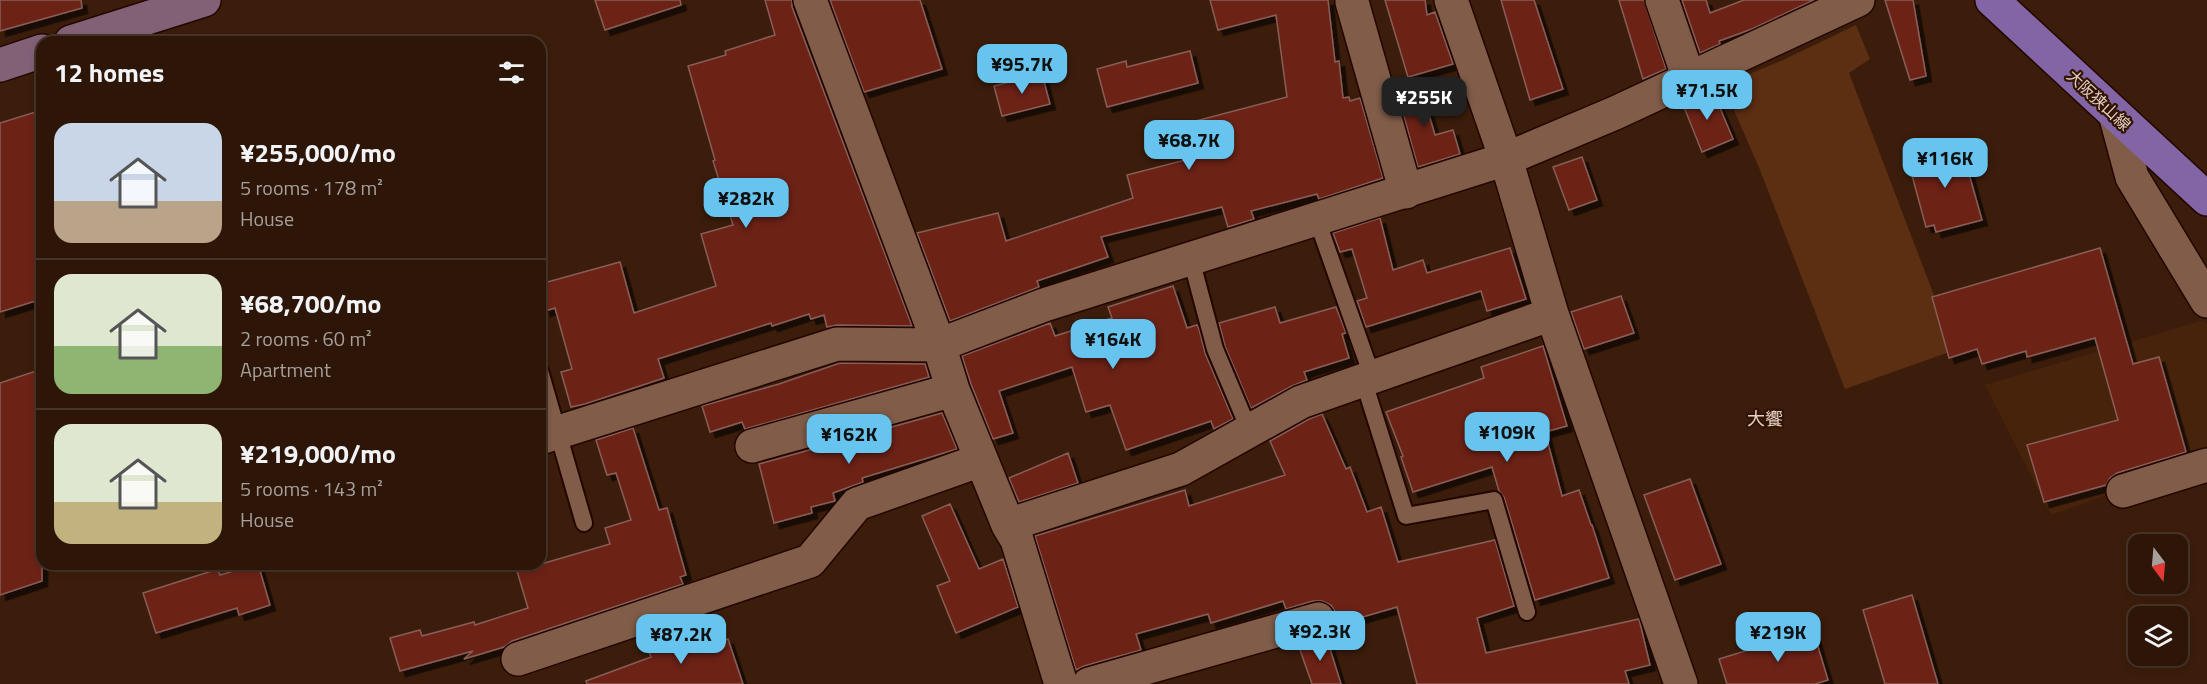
<!DOCTYPE html>
<meta charset="utf-8">
<style>
:root{--surface:#2d1608;--page:#392316;--text:#f1f3f6;--muted:#a79f9c;--line:#483529;--accent:#66c4ef}
body{margin:0;font-family:"Titillium Web","Noto Sans JP",sans-serif;background:var(--page);color:var(--text);height:100vh;display:flex;flex-direction:column;font-size:22px;white-space:nowrap}
*{box-sizing:border-box;margin:0}
p{font-size:20px;color:var(--muted)}
.icon{flex:none;width:33px;height:33px;fill:none;stroke:currentColor;stroke-width:2;stroke-linecap:round;stroke-linejoin:round}
.map{position:relative;flex:1;overflow:hidden}
.drawer{position:absolute;left:36px;top:36px;width:510px;height:534px;display:flex;flex-direction:column;background:var(--surface);border-radius:18px;box-shadow:0 3px 9px #0003,0 0 0 2px var(--line)}
.drawer>*{flex:none}
.needle{width:39px;rotate:164deg}
.buttons{position:absolute;left:2128px;top:534px;display:grid;gap:12px}
.buttons a{display:grid;place-items:center;width:60px;height:60px;border-radius:12px;background:var(--surface);box-shadow:0 3px 9px #0003,0 0 0 2px var(--line);font-size:30px}
.price{position:absolute;translate:-50% -51px;padding:0 14px;border-radius:12px;background:var(--accent);color:#111;font-size:20px;line-height:39px;filter:drop-shadow(0 2px 3px #0008)}
.price::after{content:'';position:absolute;left:50%;top:36px;width:18px;height:14px;margin-left:-9px;background:inherit;clip-path:polygon(0 0,100% 0,50% 100%)}
.price.selected{background:#222;color:#fff}
ul{padding:0;list-style:none}
li{display:flex;align-items:center;gap:18px;height:150px;padding:0 18px}
li+li{border-top:2px solid var(--line)}
li span{display:grid;place-items:center;flex:none;width:168px;height:120px;border-radius:18px;color:#555}
li>.icon{margin-inline-start:auto}
span .icon{width:72px;height:72px;fill:#fffc;stroke-width:1}
li b{font-size:26px}
h2{display:flex;justify-content:space-between;align-items:center;height:72px;padding:0 18px;font-size:26px}
.map>svg:first-child{display:block}
</style>
<div class="map">
<svg width="2207" height="684" viewBox="0 0 2207 684">
<defs>
<filter id="shadow"><feDropShadow dx="5.5" dy="5.5" stdDeviation="0" flood-color="#0009"/></filter>
</defs>
<rect width="100%" height="100%" fill="#3c1d0b"/>
<path fill="#48230c" d="M2204,320l3,5v134l-156,56 -66,-130z"/>
<path fill="#5c2e12" d="M1856,25l14,34 -21,14 106,277 -110,39 -85,-219 -37,-85 60,-25z"/>
<path fill="#6d2119" stroke="#875e57" stroke-width="1.5" filter="url(#shadow)" d="M0,0h81l1,8 -82,23z
M595,0h85l1,5 -76,25z
M765,0h27v7l120,319 -75,-1 -10,2 -3,-12 -13,4 -2,-5 -37,12 -1,-3 -113,36 6,19 -79,26 -14,3 -10,-35 11,-3 -17,-61 -10,3 -5,-18v-9l80,-22 14,51 82,-27 -15,-52 32,-9 -20,-64 2,-1 -27,-94 38,-11 -1,-4 50,-16z
M830,0h90l22,69 -78,23z
M1210,0h118l7,62 4,-1 4,37 6,-1 1,4 10,-3 23,80 -64,21 -2,-5 -66,17 3,8 -26,8 -6,-20 -121,30 7,20 -71,24 2,6 -89,34 -33,-88 81,-20 8,28 127,-43 -6,-23 70,-18 -9,-34 99,-26 -11,-82 -58,15z
M1385,0h40l2,15 8,-3 18,52 -45,13z
M1501,0h33l29,89 -33,11z
M1619,0h25l22,69 -23,10z
M1682,0h24l4,13 34,-13h70l-62,29 -33,12 1,3 -20,9z
M1885,0h28l13,76 -16,4z
M1190,51l8,32 -91,24 -10,-38 29,-8 1,6z
M1042,74l8,30 -48,12 -8,-30z
M1419,81l16,54 18,-5 7,24 -42,13 -22,-79z
M1712,89l21,50 -31,13 -20,-50z
M42,110v189l-42,13v-189z
M1951,144l2,8 9,-3 20,71 -46,12 -2,-7 -8,2 -16,-59 15,-4 -4,-12z
M1582,157l15,43 -28,10 -16,-43z
M1380,218l13,52 30,-10 4,13 83,-25 16,51 -39,12 -6,-20 -115,36 -9,-26 10,-3 -15,-49 -12,3 -7,-19z
M2100,248l33,116 26,-7 27,95 -69,21 -7,5 -4,7 -62,17 -17,-57 91,-25 -23,-82 -68,19 -1,-6 -44,13 -5,-15 -28,9 -17,-61z
M1173,286l14,42 10,-3 2,4 6,24 28,66 -19,10 -3,-8 -85,29 -16,-45 -24,7 -14,-45 -73,24 14,42 -20,6 -22,-55 -9,-28 88,-33 5,13 57,-18 -4,-11z
M1621,296l13,37 -50,16 -13,-37z
M1275,307l5,16 56,-16 10,26 -4,1 7,24 -45,14 3,8 -15,6 -41,22 -26,-62 -6,-23z
M1543,346l24,80 -22,6 17,64 17,-6 12,35h1l17,53 -74,22 -31,-103 -5,-6 -7,-24 -79,25 -12,-35 2,-1 -17,-44 98,-34 -3,-11z
M840,363l85,1 4,13 -184,52 -3,-7 -32,10 -8,-26 77,-22z
M42,369v212l-42,14v-212z
M942,413l15,36 -95,29 1,4 -30,11 2,8 -24,6 1,6 -38,10 -15,-59z
M1322,414l24,55 4,-2 17,45 14,-5 17,55 97,-22 19,66 -37,12 9,35 153,-34 11,46 -25,6 4,13h-212l-20,-77 -62,18 1,-12 -5,-8 -9,-4h-9l-27,8 -3,-8 -72,22 -3,-9 -72,20 5,16 -57,16 -8,4 -41,-134 150,-46 4,16 96,-31 -15,-34 39,-22z
M633,428l26,82 8,-2 19,67 -6,2 3,7 -171,57 -8,6 -40,12 9,-8 -73,20 -10,-33 30,-8 2,6 52,-14 1,3 53,-17 -11,-37 93,-27 -5,-16 26,-8 -15,-47 -9,2 -11,-35z
M1068,453l10,30 -59,19 -10,-24z
M1690,479l31,85 -46,16 -31,-85z
M950,504l29,65 24,-10 15,48 -62,26 -19,-47 13,-5 -28,-65z
M258,564l12,41 -31,10 -2,-7 -81,25 -13,-40 75,-24 2,6z
M1912,595l26,89h-53l-22,-74z
M1813,630l15,50 -13,4h-88l-8,-25z
M711,631l4,12 13,-4 15,45h-156l-1,-3 65,-24 -2,-5z
M1326,636l15,48h-29l-14,-40z"/>
<g fill="none" stroke-linecap="round" stroke-linejoin="round">
<g stroke="#220600" stroke-width="20">
<path id="lane" d="M1317,220l55,156
M1191,259l24,90 35,83
M540,371l44,152
M1363,379l43,137 88,-16 33,112"/>
</g>
<g stroke="#220600" stroke-width="36">
<path id="street" d="M810,0l129,345 14,45 55,135 9,15 44,144
M1451,0l55,159 46,155 129,370
M1662,0l27,79
M1352,2l54,190
M2115,114l17,63 75,124
M540,438l297,-94 102,1 105,-40 462,-146 109,-46 243,-113
M752,446l201,-56
M2123,491l84,-26
M1008,525l173,-56 120,-67 251,-88
M518,659l292,-98 47,-57 124,-44
M1089,684l229,-65"/>
</g>
<g stroke="#220600" stroke-width="36">
<path id="secondary" d="M71,42l133,-42
M0,65l42,-14"/>
</g>
<g stroke="#220600" stroke-width="36">
<path id="primary" d="M1992,0l215,199"/>
</g>
<use href="#lane" stroke="#815d49" stroke-width="16"/>
<use href="#street" stroke="#815d49" stroke-width="33"/>
<use href="#secondary" stroke="#826177" stroke-width="33"/>
<use href="#primary" stroke="#8365a5" stroke-width="33"/>
</g>
<g text-anchor="middle" dominant-baseline="central" stroke-width="4.5" stroke-linejoin="round" paint-order="stroke">
<g font-size="16" fill="#e4cec3" stroke="#311402">
<text transform="translate(2099 100) rotate(43)">大阪狭山線</text>
</g>
<g font-size="18" fill="#e4cec3" stroke="#311402">
<text x="1765" y="418">大饗</text>
</g>
</g>
</svg>
<div class="buttons">
<a><svg class="needle" viewBox="-14 -14 28 28"><path d="M0-13l5 13h-10z" fill="#e53935"/><path d="M0 13l5-13h-10z" fill="#a79f9c"/></svg></a>
<a><svg class="icon" aria-label="layers" viewBox="0 0 24 24"><path d="M12 4l9 5-9 5-9-5zM3 14l9 5 9-5"/></svg></a>
</div>
<b class="price" style="left:1022px;top:95px">¥95.7K</b>
<b class="price" style="left:1707px;top:121px">¥71.5K</b>
<b class="price selected" style="left:1424px;top:128px">¥255K</b>
<b class="price" style="left:1189px;top:171px">¥68.7K</b>
<b class="price" style="left:1945px;top:189px">¥116K</b>
<b class="price" style="left:746px;top:229px">¥282K</b>
<b class="price" style="left:1113px;top:370px">¥164K</b>
<b class="price" style="left:1507px;top:463px">¥109K</b>
<b class="price" style="left:849px;top:465px">¥162K</b>
<b class="price" style="left:1320px;top:662px">¥92.3K</b>
<b class="price" style="left:1778px;top:663px">¥219K</b>
<b class="price" style="left:681px;top:665px">¥87.2K</b>
<section class="drawer">
<h2>12 homes<svg class="icon" aria-label="filters" viewBox="0 0 24 24"><path d="M4 7h16M4 17h16"/><circle cx="9" cy="7" r="2"/><circle cx="15" cy="17" r="2"/></svg></h2>
<ul>
<li><span style="background:linear-gradient(#c9d6e8 65%,#b9a48a 0)"><svg class="icon" aria-label="home" viewBox="0 0 24 24"><path d="M3 11l9-7 9 7M6 9v11h12V9"/></svg></span><div><b>¥255,000/mo</b><p>5 rooms · 178 m²</p><p>House</p></div></li>
<li><span style="background:linear-gradient(#dfe7d0 60%,#8fb573 0)"><svg class="icon" aria-label="home" viewBox="0 0 24 24"><path d="M3 11l9-7 9 7M6 9v11h12V9"/></svg></span><div><b>¥68,700/mo</b><p>2 rooms · 60 m²</p><p>Apartment</p></div></li>
<li><span style="background:linear-gradient(#dfe7d0 65%,#c2b280 0)"><svg class="icon" aria-label="home" viewBox="0 0 24 24"><path d="M3 11l9-7 9 7M6 9v11h12V9"/></svg></span><div><b>¥219,000/mo</b><p>5 rooms · 143 m²</p><p>House</p></div></li>
</ul>
</section>
</div>
